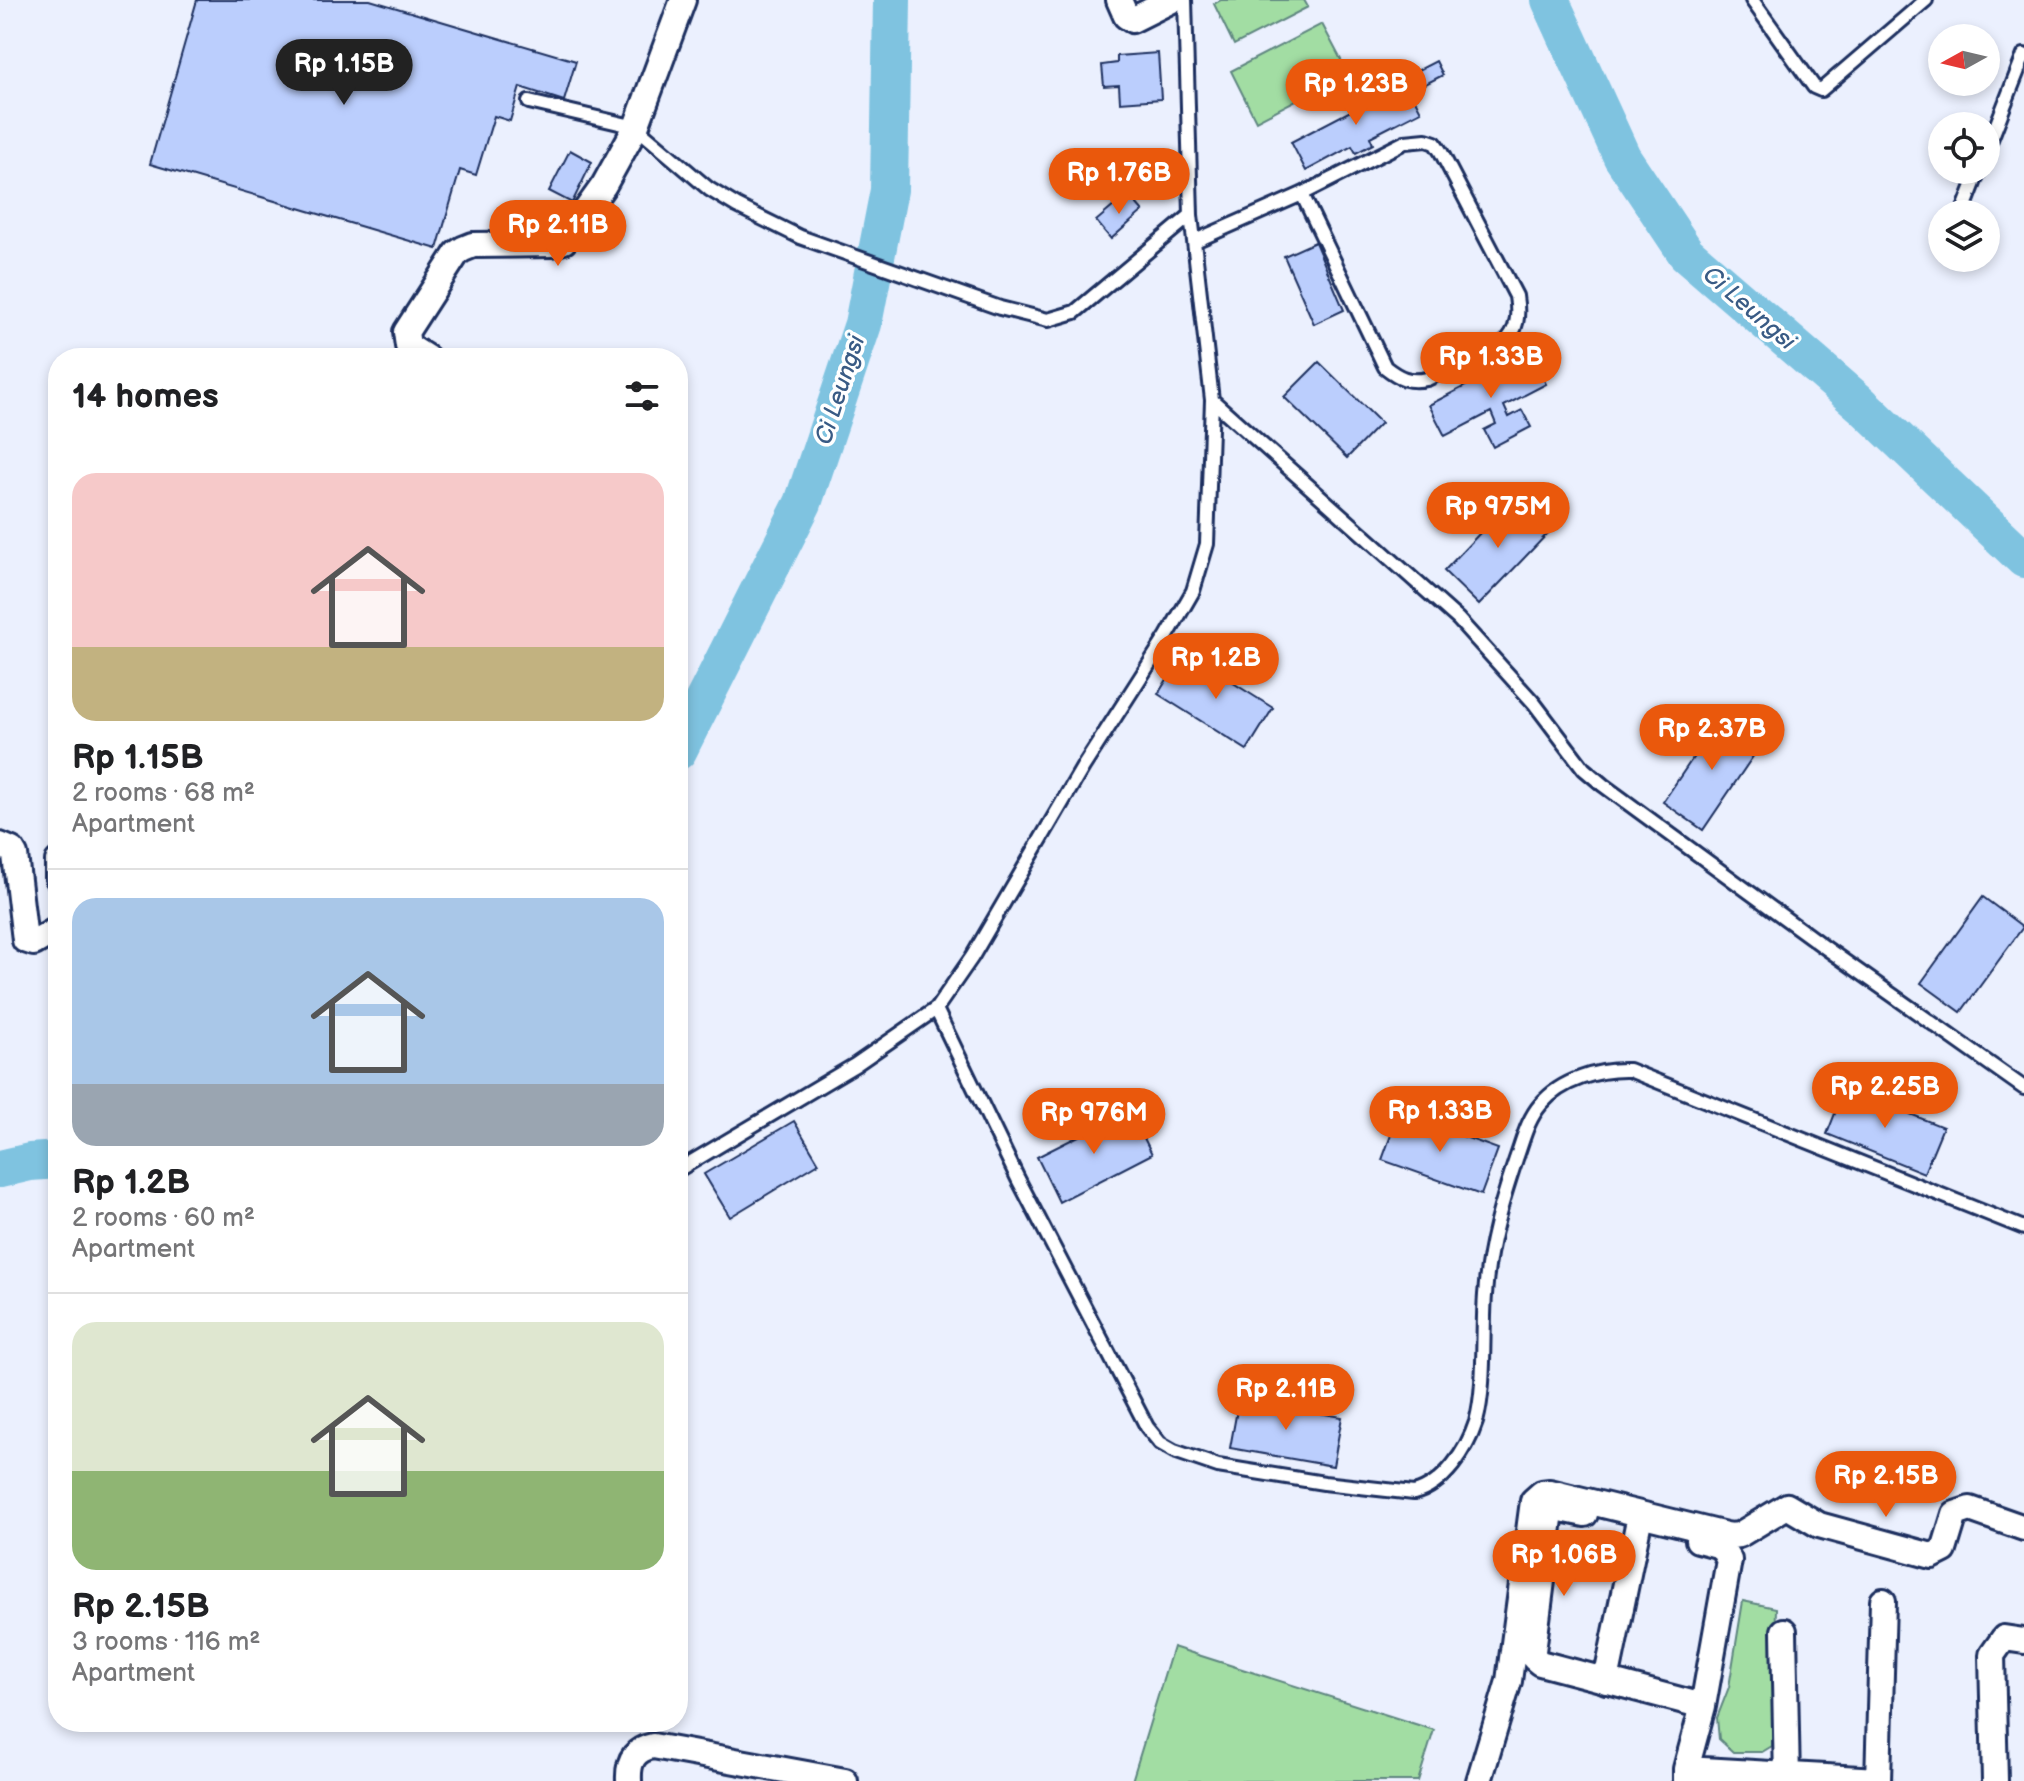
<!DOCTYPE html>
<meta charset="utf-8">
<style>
:root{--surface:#fff;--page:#f2f2f2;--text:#202124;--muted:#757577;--line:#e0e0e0;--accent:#ea580c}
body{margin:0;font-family:"Balsamiq Sans",sans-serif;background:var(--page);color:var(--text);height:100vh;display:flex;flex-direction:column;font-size:30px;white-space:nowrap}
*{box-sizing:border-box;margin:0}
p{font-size:26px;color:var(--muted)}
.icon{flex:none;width:44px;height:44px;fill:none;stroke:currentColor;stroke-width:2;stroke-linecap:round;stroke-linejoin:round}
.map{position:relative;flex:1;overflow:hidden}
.details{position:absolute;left:48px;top:348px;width:640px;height:1384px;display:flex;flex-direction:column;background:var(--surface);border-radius:32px;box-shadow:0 4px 12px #0003}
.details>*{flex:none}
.needle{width:52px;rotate:262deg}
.tools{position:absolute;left:1928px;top:24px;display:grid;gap:16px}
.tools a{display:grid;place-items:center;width:72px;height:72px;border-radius:50%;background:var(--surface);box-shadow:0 4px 12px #0003;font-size:40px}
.price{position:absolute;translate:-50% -68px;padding:0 18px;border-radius:28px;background:var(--accent);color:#fff;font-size:26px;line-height:52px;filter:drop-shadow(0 2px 4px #0008)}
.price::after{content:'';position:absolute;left:50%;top:48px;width:24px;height:18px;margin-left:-12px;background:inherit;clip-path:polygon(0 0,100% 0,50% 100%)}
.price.on{background:#222;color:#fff}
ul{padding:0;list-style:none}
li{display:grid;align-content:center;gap:16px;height:424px;padding:0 24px}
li+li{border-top:2px solid var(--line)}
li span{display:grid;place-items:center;height:248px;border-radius:24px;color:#555}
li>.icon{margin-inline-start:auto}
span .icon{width:144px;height:144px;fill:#fffc;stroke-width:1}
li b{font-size:34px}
h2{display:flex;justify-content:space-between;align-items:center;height:96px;padding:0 24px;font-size:34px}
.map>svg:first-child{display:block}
</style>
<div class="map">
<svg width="2024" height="1781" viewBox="0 0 2024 1781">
<rect width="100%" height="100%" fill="#ebf0fe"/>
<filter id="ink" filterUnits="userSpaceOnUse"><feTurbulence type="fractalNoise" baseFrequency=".0125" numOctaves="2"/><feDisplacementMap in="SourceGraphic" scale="16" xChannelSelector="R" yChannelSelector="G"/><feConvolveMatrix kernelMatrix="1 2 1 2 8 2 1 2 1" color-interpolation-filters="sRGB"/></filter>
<g filter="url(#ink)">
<path fill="#a2dda3" stroke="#5e8680" stroke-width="2" d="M1221,0h83l4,7 -74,38 -20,-41z
M1322,24l26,49 -92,48 -25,-50z
M1743,1601l33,7 -4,138 -10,6h-29l-14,-13 -2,-21 12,-31z
M1173,1647l261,83 -16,51h-286z"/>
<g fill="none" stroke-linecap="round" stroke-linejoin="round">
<path stroke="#7fc3e0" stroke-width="38" d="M1550,0l72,157 64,96 176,152 162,154
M678,751l125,-248 60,-179 26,-134 3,-190
M0,1169l30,-7 28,-2"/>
</g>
<path fill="#bbcefd" stroke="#1b2f5e" stroke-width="2" d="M197,0h173l206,61 -12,40 -44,-14 -10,34 -16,-5 -18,59 -16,-5 -23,79 -287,-85z
M1158,53l3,46 -41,3 -1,-17 -15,1 -2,-21 15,-2v-7z
M1436,61l7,14 -25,13 -7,-14z
M1406,82l15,29 -51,26 3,7 -17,9 -4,-7 -46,25 -15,-29z
M570,150l22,12 -20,41 -23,-12z
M1128,194l15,17 -32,28 -15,-18z
M1315,242l29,68 -30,14 -30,-68z
M1530,352l16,32 -42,22 5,11 13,-7 9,17 -38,20 -9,-17 12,-6 -5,-12 -46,24 -16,-31z
M1319,362l62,61 -34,35 -63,-61z
M1516,495l36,34 -73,76 -35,-34z
M1184,652l89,56 -26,42 -89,-56z
M1722,715l40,28 -59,87 -40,-28z
M1983,897l40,30 -62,85 -40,-29z
M1845,1088l98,39 -19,46 -97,-39z
M1130,1110l22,44 -93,48 -22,-45z
M1399,1113l99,36 -17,46 -99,-35z
M794,1121l25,42 -89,54 -26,-43z
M1239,1399l103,18 -9,49 -103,-18z"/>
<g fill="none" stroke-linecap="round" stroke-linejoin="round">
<g stroke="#1b2f5e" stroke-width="18">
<path id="service" d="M1752,0l62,87 7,3 105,-90
M529,102l107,25 73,62 28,17 63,31 200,71 48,12 27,-8 116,-97 -6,-215
M1986,152l38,-97
M1962,214l17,-44
M1195,241l107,-47 103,-52 21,-2 9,3 6,9 75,144c3,19 2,34 -12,47l-77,36c-18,4 -28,-1 -42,-12l-83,-173
M1212,400l246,219 76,84 50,66 19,16 220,161 201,142
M936,1009l82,170 129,248 13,16 14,8 44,15 106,17 90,10c30,-8 53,-43 62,-71 10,-36 6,-89 9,-127 3,-48 16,-91 31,-136 7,-19 11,-39 25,-55 20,-24 58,-35 88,-34l395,158
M678,1170l177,-105 81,-56 36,-52 111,-190 84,-131 26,-45 14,-47 5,-144 -21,-185"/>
</g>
<g stroke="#1b2f5e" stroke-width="30">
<path id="minor" d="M1119,0l7,16 6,4 40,-20
M427,358l-19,-12 -2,-14 51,-79 6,-4 10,-4 79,-1 12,-3 40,-56 32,-58 47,-127
M0,845l12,5 3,5 10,85 9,3 24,-14
M58,861v17
M1585,1514l-24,-5 -10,2 -18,140 1,7 6,5 163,43
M1784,1631l3,150
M1606,1681l32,-156
M1686,1769l192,11
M629,1781c-1,-19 4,-31 24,-35l192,35
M1479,1781l30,-100 24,-180 9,-8 8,-1 180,44 9,-1 48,-29 32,19 113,31 12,-6 11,-36 15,-5 54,19
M1686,1781v-12l17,-63 26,-146 -8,-14 -23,-6
M1878,1781l5,-180
M1995,1781l-3,-126 12,-17 20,3"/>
</g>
<use href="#service" stroke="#fff" stroke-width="12"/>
<use href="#minor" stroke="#fff" stroke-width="24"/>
</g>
</g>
<g text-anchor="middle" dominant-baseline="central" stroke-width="7" stroke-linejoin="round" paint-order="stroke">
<g font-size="24" font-style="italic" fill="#395b85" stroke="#fff">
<text transform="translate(1749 308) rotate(41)">Ci Leungsi</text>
<text transform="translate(840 390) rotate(-72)">Ci Leungsi</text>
</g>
</g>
</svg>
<div class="tools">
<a><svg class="needle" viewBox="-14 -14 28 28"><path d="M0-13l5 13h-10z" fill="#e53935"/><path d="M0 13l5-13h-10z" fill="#757577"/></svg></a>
<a><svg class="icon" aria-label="locate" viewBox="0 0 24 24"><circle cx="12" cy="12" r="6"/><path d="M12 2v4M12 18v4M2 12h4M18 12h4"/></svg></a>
<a><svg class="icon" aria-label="layers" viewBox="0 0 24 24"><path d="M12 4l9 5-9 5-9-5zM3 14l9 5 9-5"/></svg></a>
</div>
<b class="price on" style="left:344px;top:107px">Rp 1.15B</b>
<b class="price" style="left:1356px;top:127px">Rp 1.23B</b>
<b class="price" style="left:1119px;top:216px">Rp 1.76B</b>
<b class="price" style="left:558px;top:268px">Rp 2.11B</b>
<b class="price" style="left:1491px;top:400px">Rp 1.33B</b>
<b class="price" style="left:1498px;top:550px">Rp 975M</b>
<b class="price" style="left:1216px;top:701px">Rp 1.2B</b>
<b class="price" style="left:1712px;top:772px">Rp 2.37B</b>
<b class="price" style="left:1885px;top:1130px">Rp 2.25B</b>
<b class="price" style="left:1440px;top:1154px">Rp 1.33B</b>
<b class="price" style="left:1094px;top:1156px">Rp 976M</b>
<b class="price" style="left:1286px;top:1432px">Rp 2.11B</b>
<b class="price" style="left:1886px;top:1519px">Rp 2.15B</b>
<b class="price" style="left:1564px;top:1598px">Rp 1.06B</b>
<section class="details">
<h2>14 homes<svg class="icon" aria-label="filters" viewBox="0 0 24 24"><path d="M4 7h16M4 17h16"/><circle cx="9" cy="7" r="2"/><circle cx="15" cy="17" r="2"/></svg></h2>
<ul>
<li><span style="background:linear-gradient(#f6c9c9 70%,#c2b280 0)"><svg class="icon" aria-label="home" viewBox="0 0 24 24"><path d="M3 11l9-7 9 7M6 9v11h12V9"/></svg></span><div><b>Rp 1.15B</b><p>2 rooms · 68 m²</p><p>Apartment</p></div></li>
<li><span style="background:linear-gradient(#a9c7e8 75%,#9aa5b1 0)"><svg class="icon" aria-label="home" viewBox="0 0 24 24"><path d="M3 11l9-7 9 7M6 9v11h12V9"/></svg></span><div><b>Rp 1.2B</b><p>2 rooms · 60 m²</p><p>Apartment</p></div></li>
<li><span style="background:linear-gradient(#dfe7d0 60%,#8fb573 0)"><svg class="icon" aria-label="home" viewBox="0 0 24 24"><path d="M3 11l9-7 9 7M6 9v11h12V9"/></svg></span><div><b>Rp 2.15B</b><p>3 rooms · 116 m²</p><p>Apartment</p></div></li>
</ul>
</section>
</div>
